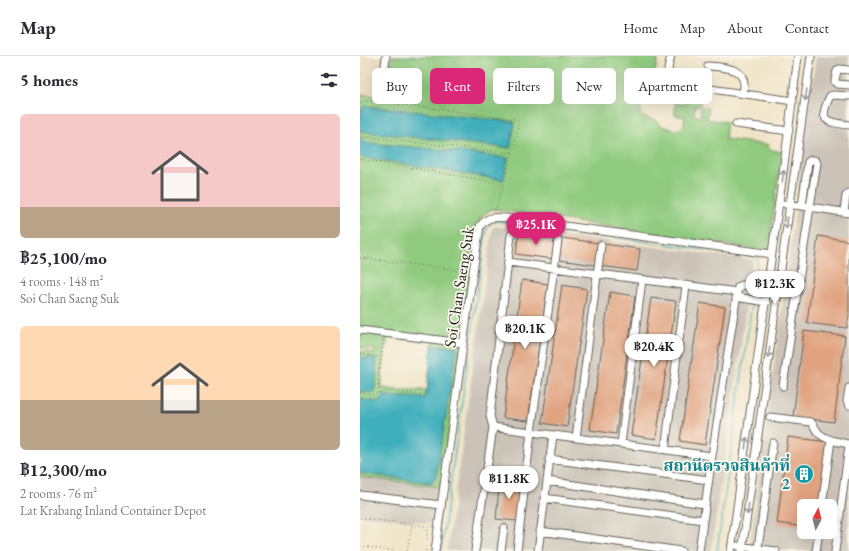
<!DOCTYPE html>
<meta charset="utf-8">
<style>
:root{--surface:#fff;--page:#f7f7f7;--text:#2b2b33;--muted:#7c7c81;--line:#e1e1e2;--accent:#db2777}
body{margin:0;font-family:"EB Garamond","Noto Serif Thai",serif;background:var(--page);color:var(--text);height:100vh;display:flex;flex-direction:column;font-size:15px;white-space:nowrap}
*{box-sizing:border-box;margin:0}
p{font-size:13px;color:var(--muted)}
.icon{flex:none;width:22px;height:22px;fill:none;stroke:currentColor;stroke-width:2;stroke-linecap:round;stroke-linejoin:round}
.map{position:relative;flex:1;overflow:hidden}
.drawer{display:flex;flex-direction:column;background:var(--surface);width:360px}
.drawer>*{flex:none}
.hud{position:absolute;left:12px;top:12px;width:380px;height:36px;display:flex;gap:8px}
.needle{width:26px;rotate:7deg}
.buttons{position:absolute;left:437px;top:443px;display:grid;gap:8px}
.buttons a{display:grid;place-items:center;width:40px;height:40px;border-radius:6px;background:var(--surface);box-shadow:0 4px 16px #0002;font-size:20px}
.price{position:absolute;translate:-50% -34px;padding:0 9px;border-radius:14px;background:#fff;color:#222;font-size:13px;line-height:26px;filter:drop-shadow(0 1px 2px #0008)}
.price::after{content:'';position:absolute;left:50%;top:24px;width:12px;height:9px;margin-left:-6px;background:inherit;clip-path:polygon(0 0,100% 0,50% 100%)}
.price.on{background:var(--accent);color:#fff}
ul{padding:0;list-style:none}
li{display:grid;align-content:center;gap:8px;height:212px;padding:0 20px}
li span{display:grid;place-items:center;height:124px;border-radius:6px;color:#555}
li>.icon{margin-inline-start:auto}
span .icon{width:72px;height:72px;fill:#fffc;stroke-width:1}
li b{font-size:17px}
h2{display:flex;justify-content:space-between;align-items:center;height:48px;padding:0 20px;font-size:17px}
.chip{padding:0 14px;border-radius:6px;background:var(--surface);box-shadow:0 4px 16px #0002;font-size:14px;line-height:36px}
.chip.on{background:var(--accent);color:#fff}
header{display:flex;align-items:center;gap:24px;box-sizing:border-box;height:56px;padding:0 20px;background:var(--surface);border-bottom:1px solid var(--line)}
header strong{font-size:19px}
nav{display:flex;gap:22px;margin-inline-start:auto;font-size:14px}
main{display:flex;flex:1;min-height:0}
.map>svg:first-child{display:block}
</style>
<header>
<strong>Map</strong>
<nav><a>Home</a><a>Map</a><a>About</a><a>Contact</a></nav>
</header>
<main>
<section class="drawer">
<h2>5 homes<svg class="icon" aria-label="filters" viewBox="0 0 24 24"><path d="M4 7h16M4 17h16"/><circle cx="9" cy="7" r="2"/><circle cx="15" cy="17" r="2"/></svg></h2>
<ul>
<li><span style="background:linear-gradient(#f6c9c9 75%,#b9a48a 0)"><svg class="icon" aria-label="home" viewBox="0 0 24 24"><path d="M3 11l9-7 9 7M6 9v11h12V9"/></svg></span><div><b>฿25,100/mo</b><p>4 rooms · 148 m²</p><p>Soi Chan Saeng Suk</p></div></li>
<li><span style="background:linear-gradient(#ffd9b3 60%,#b9a48a 0)"><svg class="icon" aria-label="home" viewBox="0 0 24 24"><path d="M3 11l9-7 9 7M6 9v11h12V9"/></svg></span><div><b>฿12,300/mo</b><p>2 rooms · 76 m²</p><p>Lat Krabang Inland Container Depot</p></div></li>
</ul>
</section>
<div class="map">
<svg width="489" height="495" viewBox="0 0 489 495">
<rect width="100%" height="100%" fill="#fbf7ec"/>
<filter id="ink" filterUnits="userSpaceOnUse"><feTurbulence type="fractalNoise" baseFrequency=".025" numOctaves="2"/><feDisplacementMap in="SourceGraphic" scale="8" xChannelSelector="R" yChannelSelector="G"/><feConvolveMatrix kernelMatrix="1 2 1 2 8 2 1 2 1" color-interpolation-filters="sRGB"/></filter>
<filter id="wash" filterUnits="userSpaceOnUse"><feTurbulence type="fractalNoise" baseFrequency=".012" numOctaves="4" result="noise"/><feDisplacementMap in="SourceGraphic" scale="16" xChannelSelector="R" yChannelSelector="G"/><feGaussianBlur stdDeviation="0.9" result="paint"/><feColorMatrix in="noise" values="0 0 0 0 0 0 0 0 0 0 0 0 0 0 0 0 0 1.4 0 .05"/><feComposite in="paint" operator="in"/></filter>
<g filter="url(#wash)">
<rect width="100%" height="100%" fill="#f0e4c7"/>
<path fill="#e7d4b7" d="M0,0h32l-5,41 -27,-3z"/>
<path fill="#cbc3b8" fill-rule="evenodd" d="M456,0h33v495h-100zM444,450h26v26h-26z
M133,170l260,34 -42,291h-264z
M0,421l81,10 -4,37 -77,-9z"/>
<path fill="#8fca7e" stroke="#56734d" d="M32,0h250l16,1 -4,20 -25,-1 -1,8 20,6 -2,10 -14,-2 -2,6 11,4 -1,8 18,5 3,5 15,4 7,-2 2,-11 -10,-2v-12l10,2 1,-11h5l1,-5 11,2 -3,15h-5l-1,9 6,2 1,-10 8,1 -2,11 20,3 -2,17 44,6 -1,4 14,3 -14,99 -275,-42c-9,3 -14,10 -17,18l-35,260 -81,-10v-4l71,10 5,-7 20,-128 -24,-3v-4l-44,-5 -6,40v12l18,2h27l-2,8 -42,-2c-4,9 -15,4 -23,3v-8l13,2 3,-11v-23l-16,-2v-6l15,2 1,-3 -16,-2v-192l143,24 5,-22 -67,-8 -72,-7 -9,-3v-9l150,17 5,-25 -150,-17 -3,3 -2,13v-28l27,3z"/>
<path fill="#40afbc" stroke="#2e666c" d="M3,50h2l150,16 -5,26 -150,-17v-9z
M0,84l9,3 72,7 67,8 -5,22 -141,-23 -2,-1z
M72,289l25,2 -21,129 -5,7 -71,-10v-74l18,3 3,-2 2,-4 42,2 2,-8z
M0,301l16,2v24l-3,10 -13,-2z"/>
<g fill="none" stroke-linecap="round" stroke-linejoin="round">
<path stroke="#40afbc" stroke-width="1.5" d="M392,242l1,-8
M81,495l45,-321 4,-7 8,-2 260,36 -4,27
M357,495l35,-249"/>
</g>
<g id="blocks">
<path fill="#e0a27f" d="M159,176l37,5 -3,22 -37,-5z
M458,180l31,5v75l-2,12 -40,-5z
M202,182l36,5 -3,22 -36,-5z
M244,188l36,5 -3,22 -36,-5z
M162,224l26,4 -20,137 -25,-3z
M202,229l25,4 -20,138 -25,-4z
M250,236l25,4 -19,138 -26,-4z
M291,242l25,3 -20,138 -25,-4z
M340,247l25,4 -20,138 -25,-4z
M444,275l41,5 -11,86 -41,-5z
M428,381l41,5 -8,64h-17v21l-27,-4z
M140,422l22,3 -5,40 -21,-2z"/>
</g>
</g>
<g filter="url(#ink)">
<use href="#blocks" fill-opacity="0" stroke="#666258" stroke-width="1"/>
<g fill="none" stroke-linecap="round" stroke-linejoin="round">
<g stroke="#666258" stroke-width="9">
<path id="minor" d="M311,0c-2,8 -6,21 -1,27l123,18
M348,10c13,1 35,1 36,18 0,3 -1,7 -1,10
M489,14l-10,-1 -2,2 -2,9v2l2,2 12,1
M24,19l2,-19
M489,40l-15,-1 -4,1c-12,25 -5,26 19,29
M376,68l53,7
M442,150l6,-44 3,-2h3l2,1 1,2 -7,44 39,6
M484,156l2,-16 3,-3
M148,206l229,30
M376,241l30,5
M0,274l103,13
M423,330l27,-179 -25,-3
M489,332l-2,13 2,4
M410,361l41,5c4,4 5,10 10,13 7,6 19,7 28,9
M133,371l219,29
M216,382l25,-193
M261,388l21,-164
M305,394l21,-164
M189,403l160,21
M187,425l158,23
M0,439l81,10
M184,442l159,22
M462,450l9,-66
M180,475l141,20
M378,490l38,5
M398,492l15,-105
M75,495l38,-279 7,-46c8,-10 14,-9 26,-8l266,36
M115,495l18,-124 -3,-11 21,-181
M141,495l3,-23
M157,495l14,-119 27,-191
M178,495l15,-116
M339,495l13,-95 26,-169 4,-2 25,4
M371,495l52,-378 15,-117
M382,495l48,-347 21,-148
M456,495l3,-19
M475,495l14,-105"/>
</g>
<path stroke="#666258" stroke-width="1" stroke-dasharray="1 3" stroke-linecap="butt" d="M0,48l3,-3h11l142,18 2,2v7l-6,24
M0,82l6,-1 146,16 -9,34 -8,24
M0,103l140,24 3,4
M0,202l107,13
M0,298l20,3
M0,337l13,2 11,-3h9l29,3
M19,337v-20l4,-34
M0,462l72,9
M0,490l35,5
M47,495l5,-26
M66,495l2,-23"/>
<use href="#minor" stroke="#fff" stroke-width="7"/>
</g>
<defs><path id="oneway-shaft" d="M-6 0H5M1.5-3L5.5 0L1.5 3" fill="none" stroke-width="1.6" stroke-linecap="round" stroke-linejoin="round"/></defs>
<g stroke="#999">
<use href="#oneway-shaft" transform="translate(446 39) rotate(98)"/>
<use href="#oneway-shaft" transform="translate(423 120) rotate(-82)"/>
<use href="#oneway-shaft" transform="translate(427 167) rotate(98)"/>
<use href="#oneway-shaft" transform="translate(409 296) rotate(98)"/>
<use href="#oneway-shaft" transform="translate(386 387) rotate(-82)"/>
<use href="#oneway-shaft" transform="translate(388 453) rotate(98)"/>
</g>
</g>
<defs>
<g id="building-disc" transform="scale(1)"><circle r="9.5" fill="#0f9aa8" stroke="#fbf7ec"/><path d="M-4-6H4V6H1V3H-1V6H-4ZM-2.5-4.3h1.7v1.8h-1.7ZM.8-4.3h1.7v1.8H.8ZM-2.5-1h1.7V.8h-1.7ZM.8-1h1.7V.8H.8Z" fill="#fff"/></g>
</defs>
<g fill-rule="evenodd">
<use href="#building-disc" x="444" y="418"/>
</g>
<g text-anchor="middle" dominant-baseline="central" stroke-width="3.5" stroke-linejoin="round" paint-order="stroke">
<g font-size="16" fill="#1c1c1c" stroke="#fbf7ec">
<text transform="translate(99 231) rotate(-81)">Soi Chan Saeng Suk</text>
</g>
<g font-size="16" font-weight="bold" fill="#0d838f" stroke="#fbf7ec" text-anchor="end">
<text x="430" y="409">สถานีตรวจสินค้าที่<tspan x="430" dy="18">2</tspan></text>
</g>
</g>
</svg>
<div class="buttons">
<a><svg class="needle" viewBox="-14 -14 28 28"><path d="M0-13l5 13h-10z" fill="#e53935"/><path d="M0 13l5-13h-10z" fill="#7c7c81"/></svg></a>
</div>
<b class="price on" style="left:176px;top:190px">฿25.1K</b>
<b class="price" style="left:415px;top:249px">฿12.3K</b>
<b class="price" style="left:165px;top:294px">฿20.1K</b>
<b class="price" style="left:294px;top:312px">฿20.4K</b>
<b class="price" style="left:149px;top:444px">฿11.8K</b>
<div class="hud">
<a class="chip">Buy</a>
<a class="chip on">Rent</a>
<a class="chip">Filters</a>
<a class="chip">New</a>
<a class="chip">Apartment</a>
</div>
</div>
</main>
